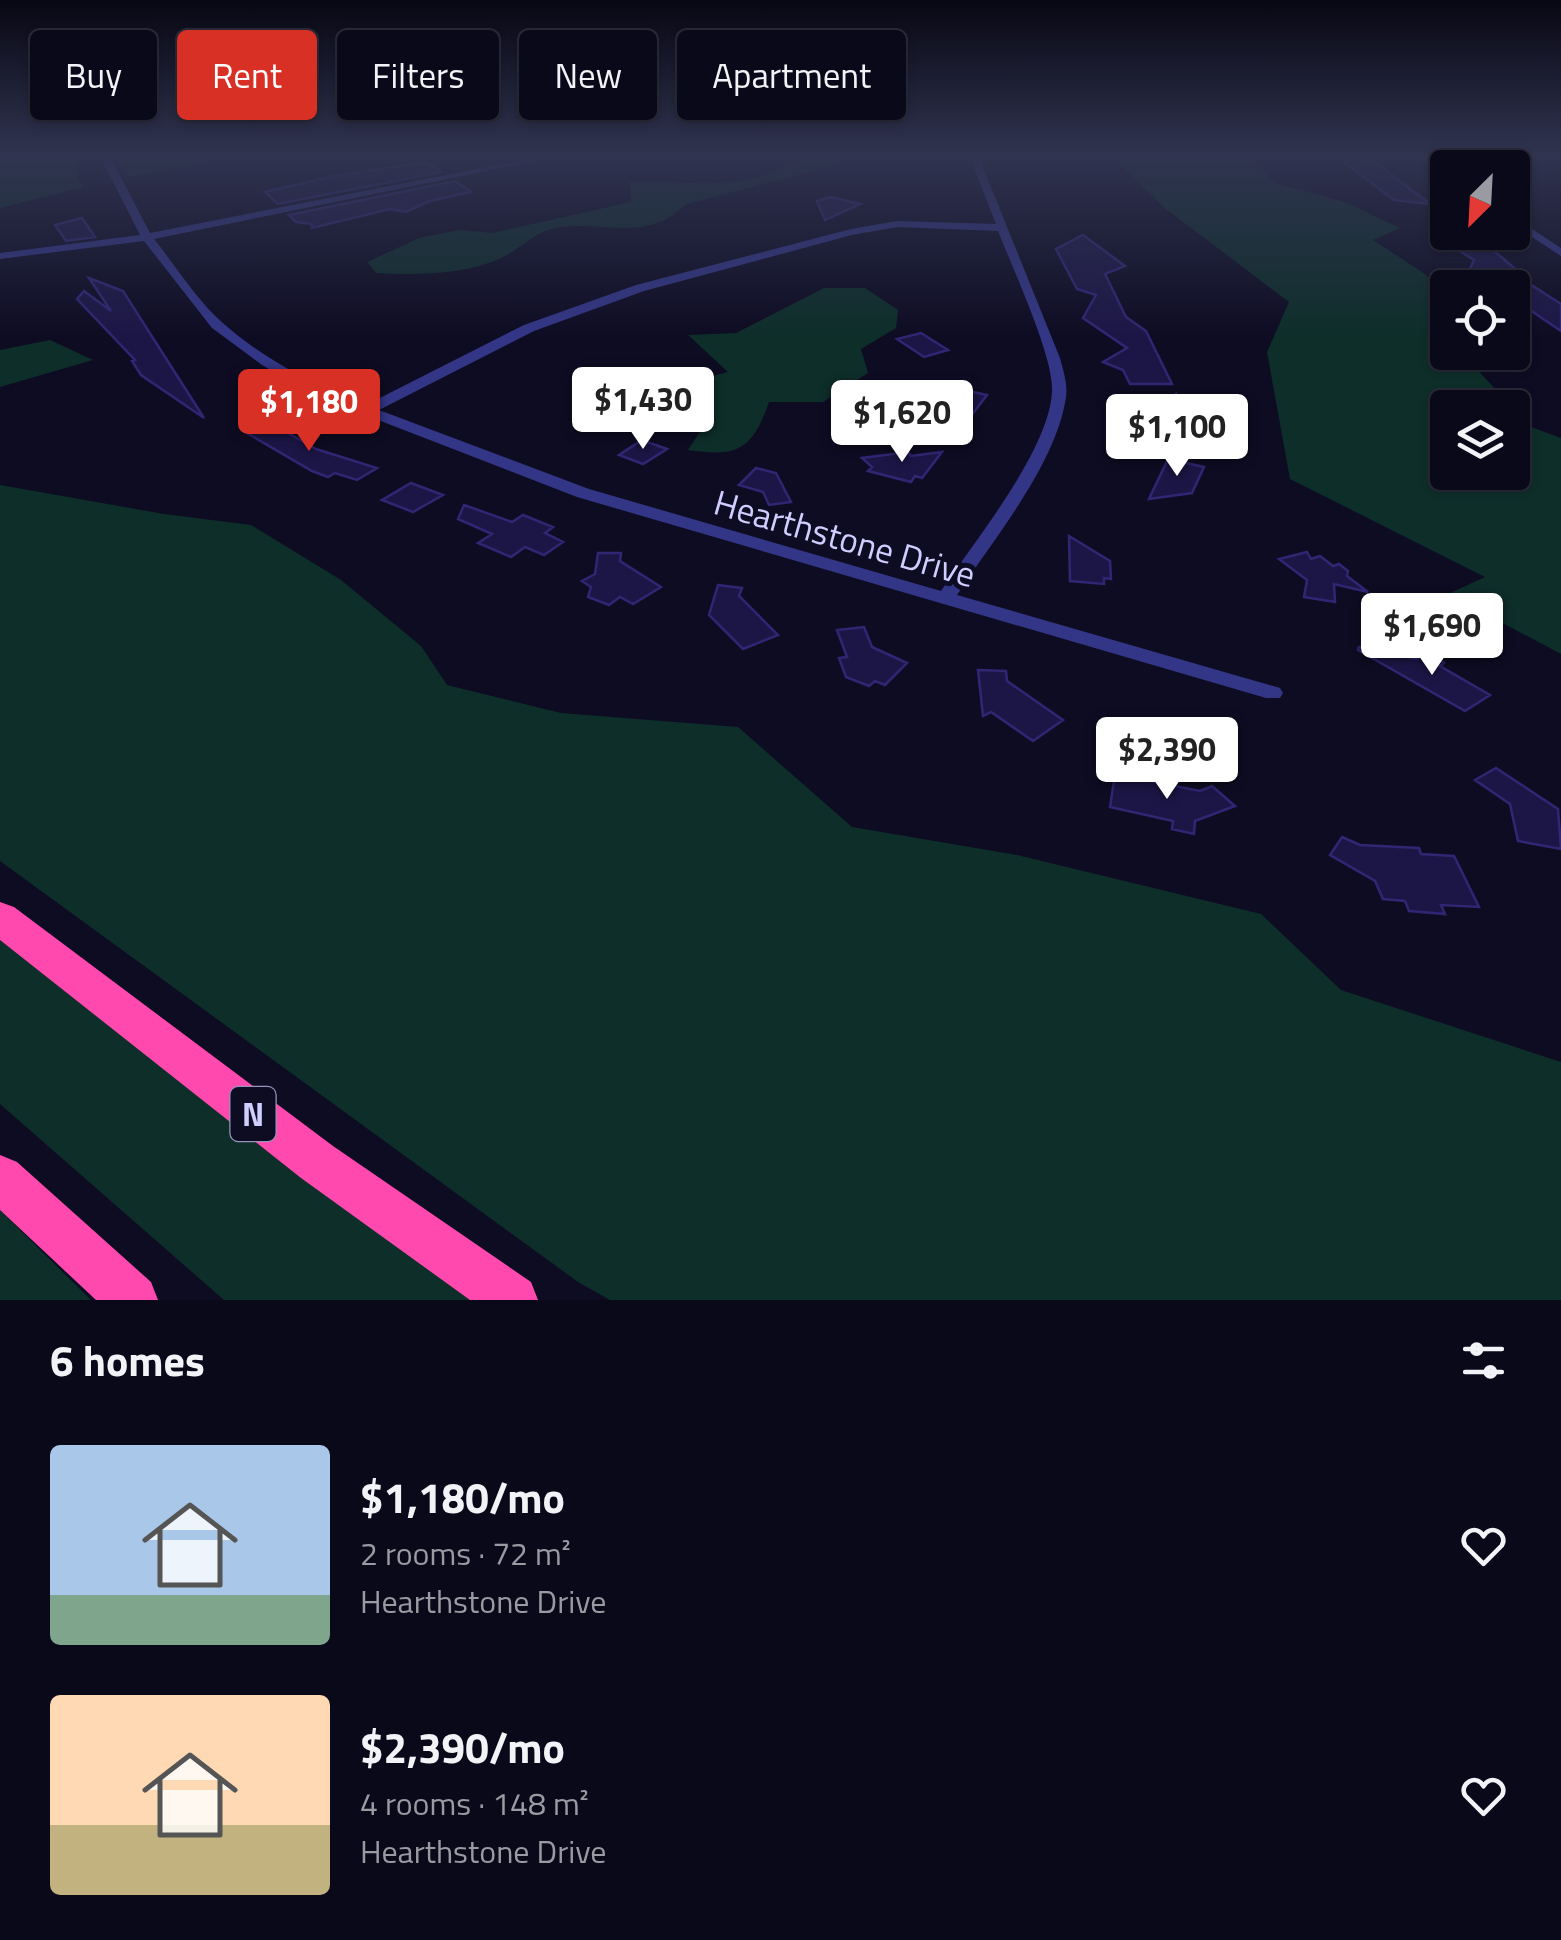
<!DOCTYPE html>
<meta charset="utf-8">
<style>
:root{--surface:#0a091a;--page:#181727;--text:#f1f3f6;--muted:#999aa2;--line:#2a2a39;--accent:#d93025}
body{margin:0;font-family:"Titillium Web",sans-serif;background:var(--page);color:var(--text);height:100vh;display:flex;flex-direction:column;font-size:38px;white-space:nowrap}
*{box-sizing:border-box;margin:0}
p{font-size:32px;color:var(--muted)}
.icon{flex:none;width:55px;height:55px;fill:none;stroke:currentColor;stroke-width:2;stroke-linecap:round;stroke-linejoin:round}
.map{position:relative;height:1300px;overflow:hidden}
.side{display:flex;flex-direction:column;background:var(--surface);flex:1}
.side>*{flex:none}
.top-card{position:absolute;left:30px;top:30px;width:1000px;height:90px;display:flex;gap:20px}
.needle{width:65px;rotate:204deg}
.controls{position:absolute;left:1430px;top:150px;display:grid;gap:20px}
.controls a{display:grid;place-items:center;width:100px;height:100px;border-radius:10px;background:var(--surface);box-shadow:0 2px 8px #0004,0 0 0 2px var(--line);font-size:50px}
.price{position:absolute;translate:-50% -85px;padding:0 22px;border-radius:10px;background:#fff;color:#222;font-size:32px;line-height:65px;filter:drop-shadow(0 2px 5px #0008)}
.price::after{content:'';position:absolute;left:50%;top:60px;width:30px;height:22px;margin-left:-15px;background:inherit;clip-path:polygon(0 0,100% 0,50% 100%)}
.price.active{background:var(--accent);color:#fff}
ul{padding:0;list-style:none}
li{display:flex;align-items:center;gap:30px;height:250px;padding:0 50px}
li span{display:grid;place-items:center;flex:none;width:280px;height:200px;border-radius:10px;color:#555}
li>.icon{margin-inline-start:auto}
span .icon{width:120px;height:120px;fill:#fffc;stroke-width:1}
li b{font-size:42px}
h2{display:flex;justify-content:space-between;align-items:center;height:120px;padding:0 50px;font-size:42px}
.pill{padding:0 35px;border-radius:10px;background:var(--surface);box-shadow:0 2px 8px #0004,0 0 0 2px var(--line);font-size:35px;line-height:90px}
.pill.active{background:var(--accent);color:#fff}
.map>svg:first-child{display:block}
</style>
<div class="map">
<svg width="1561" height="1300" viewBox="0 0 1561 1300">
<rect width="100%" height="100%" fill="#0e0c23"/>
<path fill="#0e2e2a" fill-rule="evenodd" d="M30,155h59l-11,6 -1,19 7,7 -84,21v-51z
M118,155h171v6l-40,-6 -121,22 -14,-17z
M805,155h43l-12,10 -150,39c-39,39 -77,17 -125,23 -26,3 -39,22 -62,32 -37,16 -83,16 -123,14l-9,-11 52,-24 41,-8 32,3 139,-31 -1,-20c65,-2 119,13 175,-27z
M1110,155h138l27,28 70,19 55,26 -27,12 52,34 22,23 1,55h64l1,-7 15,10 -56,9 59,63 30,11v216l-113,-60 37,-17 -195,-98 -23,-127 22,-50 -123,-93zM1448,408h64v64h-64z
M824,288h41l33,22 -2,18 -35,21 7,24 -45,29h-54c-17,49 -32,55 -81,48l26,-40 -28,-27 42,-11 -40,-37 48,-2z
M50,340l43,20 -93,27v-37z
M0,485l164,29 87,11 90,55 80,66 26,39 114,28 177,14 114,100 165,28 244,59 80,76 220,72v238h-951l-32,-18 -578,-421z
M0,940l467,352 12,8h-255l-224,-196z
M0,1210l91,90h-91z"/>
<path fill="#1c1646" stroke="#302674" stroke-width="2.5" d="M1354,155l18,5 58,44 -36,-4 -53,-40h10z
M426,162l15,10 -163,32 -13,-12 69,-16z
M455,181l16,11 -41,9 -24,11 -16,-3 -78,19v-4l-16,-2 -7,-7z
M830,197l30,7 -35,16 -8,-19z
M82,218l13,19 -29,4 -11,-16z
M1083,235l42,31 -20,8 2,4 19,39 20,14 26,53h-42l-7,-14 -20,-8 24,-14 -44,-30 13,-23 -19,-6 -21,-40z
M1436,236h36l14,8 41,35h-5l39,25v27l-49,-33v-10h-14l-19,-13 -11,-2 6,-13z
M89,278l34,13 81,127 -63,-43 -9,-14 3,-1 -58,-61 7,-8 27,20z
M921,333l27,17 -24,7 -27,-18z
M960,389l27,6 -20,26 -19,-19z
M1176,394l9,18 14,4 -18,18 -53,4z
M269,422l47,27 61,19 -20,12 -22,-7 -7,4 -16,-6 -67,-39z
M642,440l25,9 -24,15 -24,-9z
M908,452l3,4 31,-4 -20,26 -7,-2 -4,6 -43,-11 4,-4 -10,-9z
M1168,459l36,8 -12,26 -43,6z
M756,468l20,5 15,29 -22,3 -6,-13 -24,-7z
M411,483l32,12 -30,17 -31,-12z
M464,505l48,17 11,-7 30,12 -8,6 18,9 -19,13 -19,-8 -14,10 -33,-14 14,-9 -34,-15z
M1069,536l41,25 1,18 -7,-1v6l-34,-3z
M1307,552l4,7 9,-3 13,10 6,-2 9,7 -1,5 21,16 -34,-8 1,18 -31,-5 3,-17 -28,-21z
M598,553h23l-1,8 41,26 -28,17 -13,-7 -11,8 -21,-8 3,-10 -9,-6 13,-7z
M718,585l24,3 -3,8 39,39 -35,14 -34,-34z
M864,627l8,20 35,16 -22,22 -10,-4 -6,5 -23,-9 -7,-19 8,-1 -10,-27z
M1359,647l57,12 11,-6 17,10 -4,3 50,29 -25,16 -107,-61z
M978,670l28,1 1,10 56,39 -30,21 -42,-29 -8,4z
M1496,768l62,41 3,40 -43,-8 -8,-37 -35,-24z
M1115,774l85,17 12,-5 23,20 -40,15 -1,13 -22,-5 1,-8 -63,-14z
M1342,837l18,8 59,3 2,6 33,2 25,51 -38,-2 4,9 -36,-3 -4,-10 -22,-2 -8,-18 -45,-26z"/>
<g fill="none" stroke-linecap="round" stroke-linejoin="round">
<path fill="#333686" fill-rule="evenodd" d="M105,155h9l-2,5 38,73 398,-78h17l-411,84c22,27 43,62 70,85 41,36 91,62 142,81l158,-80 112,-40 215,-56 46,-8 99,3 -27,-69h9l82,203c3,12 8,26 6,39 -10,68 -72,141 -109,198l323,93 3,5 -3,5h-14l-689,-201 -261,-101 -54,-31 -50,-37 -68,-87 -144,18v-6l140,-18 -38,-75zM897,227l101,4c14,36 56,126 54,160 -2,58 -78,151 -111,200l-352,-102 -210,-79 155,-79 110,-40 208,-56z
M1417,155h10l21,13v8z
M1512,216l49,32v8l-49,-32z"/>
<path fill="#ff49ae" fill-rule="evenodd" d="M0,902l14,5 319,239 198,136 7,18h-68l-169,-122 -301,-238z
M0,1155l17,7 134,120 7,18h-62l-96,-90z"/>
</g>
<linearGradient id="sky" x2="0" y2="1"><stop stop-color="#080713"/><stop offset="0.46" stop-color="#303450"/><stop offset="1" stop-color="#303450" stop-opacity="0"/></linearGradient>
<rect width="1561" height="337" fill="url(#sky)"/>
<g text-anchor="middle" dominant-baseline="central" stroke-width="10" stroke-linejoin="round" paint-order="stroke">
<rect fill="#0e0c23" stroke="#9694bd" stroke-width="2.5" x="230.5" y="1087" width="45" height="54" rx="8"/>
<g font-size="32" font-weight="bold" fill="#d0ceff">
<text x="253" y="1114">N</text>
</g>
<g font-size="35" fill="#d0ceff" stroke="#0e0c23">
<text transform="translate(845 538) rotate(16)">Hearthstone Drive</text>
</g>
</g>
</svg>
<div class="controls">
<a><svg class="needle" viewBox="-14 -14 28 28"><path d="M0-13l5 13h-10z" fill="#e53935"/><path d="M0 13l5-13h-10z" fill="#999aa2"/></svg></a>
<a><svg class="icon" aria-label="locate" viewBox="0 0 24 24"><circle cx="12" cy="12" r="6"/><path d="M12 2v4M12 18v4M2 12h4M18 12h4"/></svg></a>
<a><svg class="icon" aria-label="layers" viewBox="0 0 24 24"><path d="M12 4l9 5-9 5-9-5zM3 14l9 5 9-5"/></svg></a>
</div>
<b class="price" style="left:643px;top:452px">$1,430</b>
<b class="price active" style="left:309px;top:454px">$1,180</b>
<b class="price" style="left:902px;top:465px">$1,620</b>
<b class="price" style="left:1177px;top:479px">$1,100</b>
<b class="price" style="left:1432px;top:678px">$1,690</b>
<b class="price" style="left:1167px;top:802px">$2,390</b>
<div class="top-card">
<a class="pill">Buy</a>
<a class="pill active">Rent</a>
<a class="pill">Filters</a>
<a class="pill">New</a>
<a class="pill">Apartment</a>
</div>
</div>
<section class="side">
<h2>6 homes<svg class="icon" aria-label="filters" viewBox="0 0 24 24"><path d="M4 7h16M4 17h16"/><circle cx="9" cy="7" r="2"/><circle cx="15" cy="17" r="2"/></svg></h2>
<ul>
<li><span style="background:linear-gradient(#a9c7e8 75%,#7fa58c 0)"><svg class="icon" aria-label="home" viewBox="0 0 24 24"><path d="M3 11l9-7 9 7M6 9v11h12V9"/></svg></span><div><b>$1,180/mo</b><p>2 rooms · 72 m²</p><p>Hearthstone Drive</p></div><svg class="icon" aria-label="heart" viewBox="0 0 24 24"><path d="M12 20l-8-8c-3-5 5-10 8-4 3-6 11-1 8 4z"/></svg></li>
<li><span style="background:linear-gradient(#ffd9b3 65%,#c2b280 0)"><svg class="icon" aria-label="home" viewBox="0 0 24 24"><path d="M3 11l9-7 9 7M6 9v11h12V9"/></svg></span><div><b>$2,390/mo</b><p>4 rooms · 148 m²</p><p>Hearthstone Drive</p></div><svg class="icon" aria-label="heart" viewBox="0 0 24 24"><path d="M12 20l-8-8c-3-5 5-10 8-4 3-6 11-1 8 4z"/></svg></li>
</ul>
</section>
